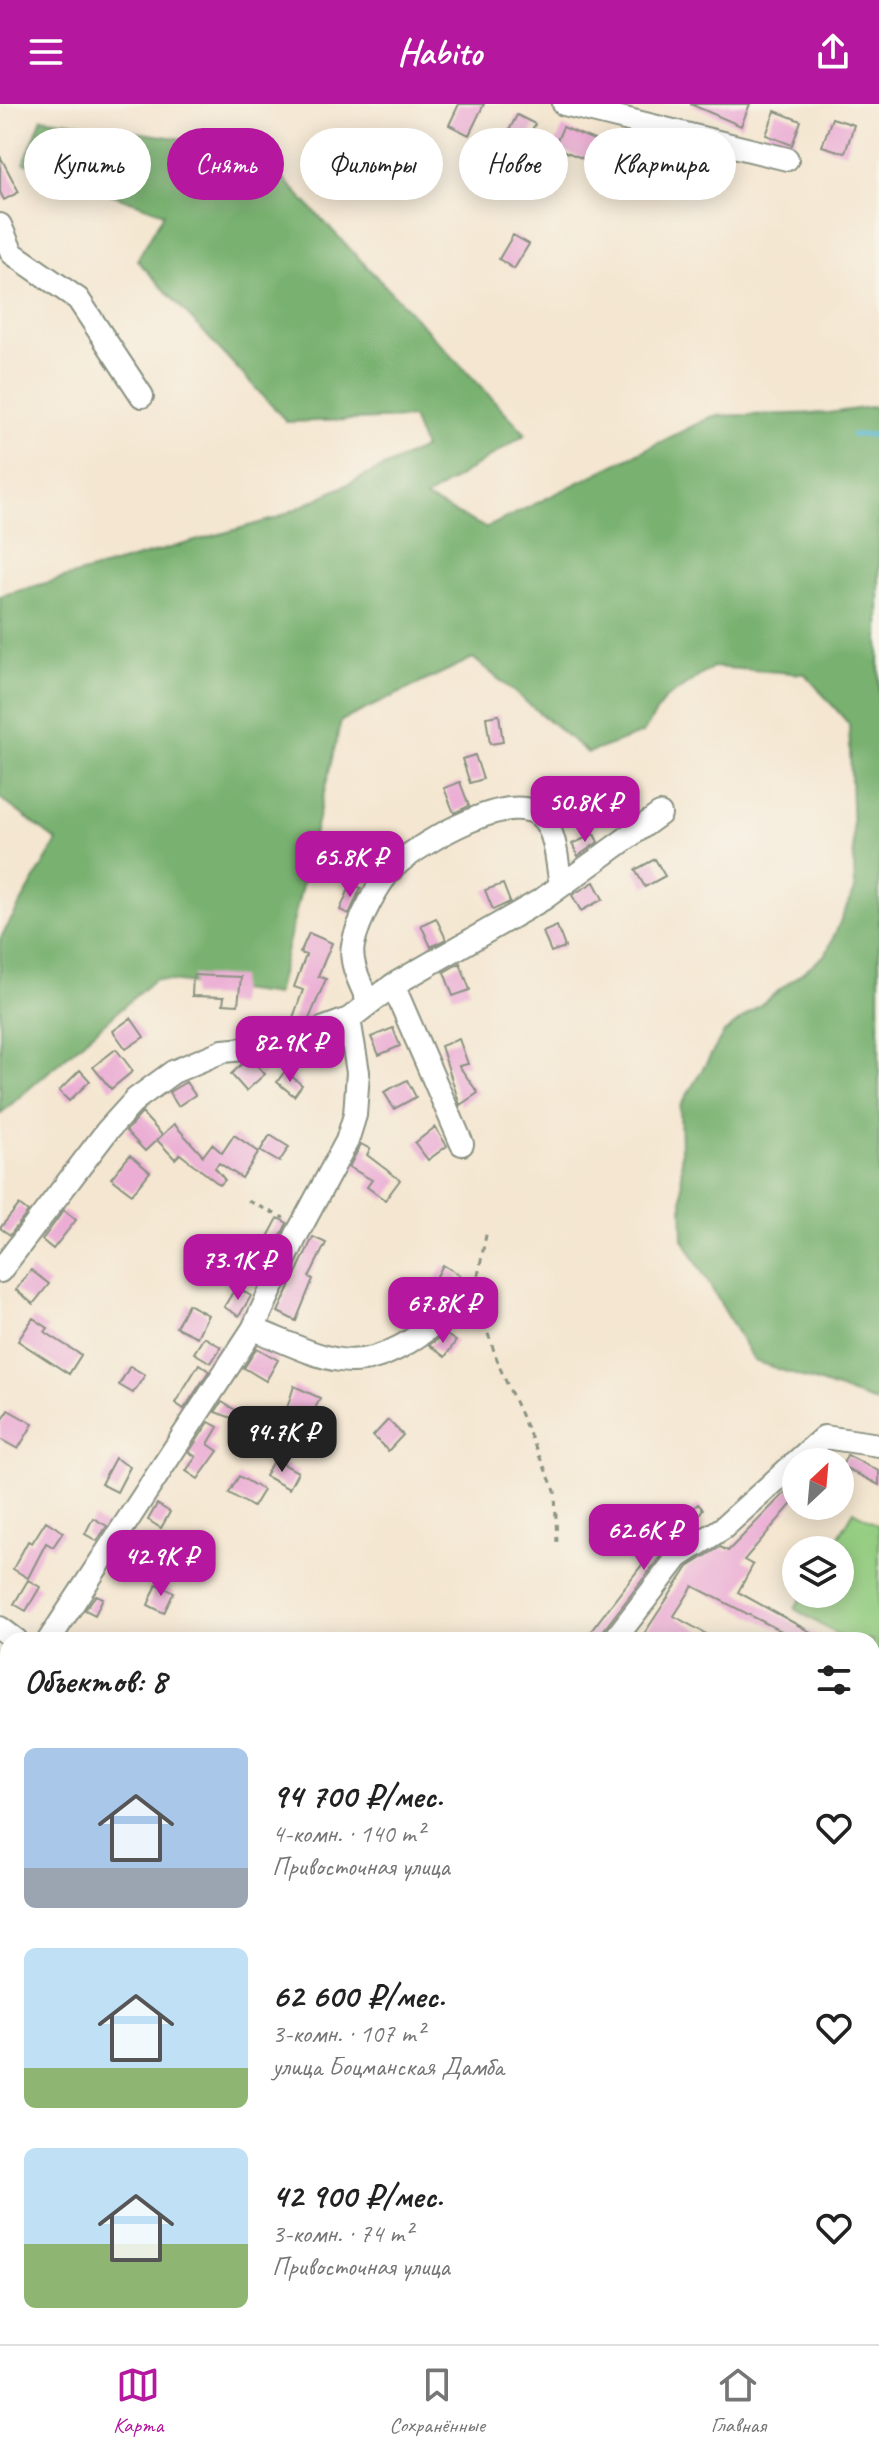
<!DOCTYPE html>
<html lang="ru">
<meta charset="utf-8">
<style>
:root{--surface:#fff;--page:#f2f2f2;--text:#222;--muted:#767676;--line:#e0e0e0;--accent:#b5179e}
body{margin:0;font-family:Caveat,sans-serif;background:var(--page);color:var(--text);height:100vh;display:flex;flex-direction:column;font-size:30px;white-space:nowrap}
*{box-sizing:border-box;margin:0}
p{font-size:26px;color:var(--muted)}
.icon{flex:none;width:44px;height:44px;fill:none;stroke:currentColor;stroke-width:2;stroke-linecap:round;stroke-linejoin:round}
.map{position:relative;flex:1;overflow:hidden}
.drawer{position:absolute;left:0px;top:1528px;width:880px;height:712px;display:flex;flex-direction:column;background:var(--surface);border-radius:24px 24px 0 0;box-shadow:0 4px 20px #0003}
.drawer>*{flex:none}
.hud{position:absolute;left:24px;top:24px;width:832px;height:72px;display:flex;gap:16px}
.needle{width:52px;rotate:26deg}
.tools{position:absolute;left:782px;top:1344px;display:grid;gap:16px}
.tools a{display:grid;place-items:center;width:72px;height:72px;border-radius:50%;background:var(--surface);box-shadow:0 4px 20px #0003;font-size:40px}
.price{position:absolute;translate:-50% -68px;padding:0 18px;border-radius:16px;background:var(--accent);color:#fff;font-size:26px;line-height:52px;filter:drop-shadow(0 2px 4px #0008)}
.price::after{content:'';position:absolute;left:50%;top:48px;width:24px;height:18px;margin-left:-12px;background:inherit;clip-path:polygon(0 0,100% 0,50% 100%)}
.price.active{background:#222;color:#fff}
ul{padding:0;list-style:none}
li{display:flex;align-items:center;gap:24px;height:200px;padding:0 24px}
li span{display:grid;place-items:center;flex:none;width:224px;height:160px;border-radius:12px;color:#555}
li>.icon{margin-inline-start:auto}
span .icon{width:96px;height:96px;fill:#fffc;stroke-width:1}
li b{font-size:34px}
h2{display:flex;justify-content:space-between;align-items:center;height:96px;padding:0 24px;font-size:34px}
.pill{padding:0 28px;border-radius:36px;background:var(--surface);box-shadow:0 4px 20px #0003;font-size:28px;line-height:72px}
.pill.active{background:var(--accent);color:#fff}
header{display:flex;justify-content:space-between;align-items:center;height:104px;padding:0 24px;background:var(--accent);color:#fff;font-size:36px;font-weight:700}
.menu{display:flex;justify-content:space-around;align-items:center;height:112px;border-top:2px solid var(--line);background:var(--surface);font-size:22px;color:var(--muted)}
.menu a{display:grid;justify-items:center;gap:4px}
.menu .active{color:var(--accent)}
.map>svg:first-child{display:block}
</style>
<header><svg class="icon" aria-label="menu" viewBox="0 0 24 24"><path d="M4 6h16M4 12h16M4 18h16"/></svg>Habito<svg class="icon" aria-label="share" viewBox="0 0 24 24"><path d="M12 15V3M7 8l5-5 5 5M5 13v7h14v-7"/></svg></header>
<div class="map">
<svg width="879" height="2240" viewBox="0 0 879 2240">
<rect width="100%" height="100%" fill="#f7f3e8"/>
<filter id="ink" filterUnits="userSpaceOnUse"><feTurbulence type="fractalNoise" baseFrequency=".0125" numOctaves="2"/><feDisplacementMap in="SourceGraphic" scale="16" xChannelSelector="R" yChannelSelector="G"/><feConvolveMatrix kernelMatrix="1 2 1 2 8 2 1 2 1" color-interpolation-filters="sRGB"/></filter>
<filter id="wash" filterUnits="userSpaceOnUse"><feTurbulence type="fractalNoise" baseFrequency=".006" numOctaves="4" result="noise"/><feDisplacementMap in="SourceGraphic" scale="32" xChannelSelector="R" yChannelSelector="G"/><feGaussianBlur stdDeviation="1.8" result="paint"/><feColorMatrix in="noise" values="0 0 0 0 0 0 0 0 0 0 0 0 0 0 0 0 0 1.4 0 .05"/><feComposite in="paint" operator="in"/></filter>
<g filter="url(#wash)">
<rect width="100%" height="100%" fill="#f4e6d0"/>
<path fill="#cbbfd5" d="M879,2200v40h-24l5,-8h12v-21z"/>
<path fill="#95ce82" stroke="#5a865b" stroke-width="2" d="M854,1407l25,15v133l-7,-4v-15h-25l-52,-31 9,-15h36v-44h-9z"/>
<path fill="#78b170" stroke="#4c7752" stroke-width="2" d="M42,14l214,32 270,284 -101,64 61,30 227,-112 115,-3 51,-7v997l-125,-42 -71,-122 -3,-132 44,-74 102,-79 29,-66 -6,-164 -44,-50 -92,-7 -49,33 -21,33 -55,20 -115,-95 -132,63 -65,274 -121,-16 -155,135v-175l57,-98 -57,-43v-202l277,-78 147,-70 -12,-30 -125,4 -150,-162 27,-47 -140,-50z
M0,1979l8,2v42l-8,-2z
M178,2232h47l-12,8h-42z
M226,2232h76l6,8h-66z"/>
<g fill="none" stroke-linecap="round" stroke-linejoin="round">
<path stroke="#52b5d0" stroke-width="5" d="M853,331h26"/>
</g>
<g id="blocks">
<path fill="#ebadd4" d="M459,0h25l-15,31 -20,-10z
M690,0h60l-9,22z
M775,7l26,10 -9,24 -26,-10z
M517,11l18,9 -12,25 -19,-9z
M832,14l22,7 -9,28 -23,-7z
M563,23l57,24 5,-11 24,11 -10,24 -43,-17 -2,5 -40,-16z
M667,46l45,14 -9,21 -43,-18z
M0,52l19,36 -15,8 -4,-8z
M513,131l16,9 -15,25 -15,-10z
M499,611l4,27 -13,2 -4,-27z
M475,651l8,24 -13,4 -8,-24z
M460,678l9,24 -15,7 -10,-25z
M594,730l4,8 -20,14 -6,-12z
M655,755l10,17 -20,11 -10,-17z
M594,778l9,17 -22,12 -9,-16z
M351,780l10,4 -12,26 -9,-4z
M503,780l7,18 -17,8 -8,-20z
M436,814l10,21 -15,8 -10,-22z
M557,822l8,21 -14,5 -8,-20z
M309,829l23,10 -14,33 8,3 -17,40 -19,7 13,-36 -9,-3 12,-32 -6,-2z
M460,859l10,27 -17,6 -9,-24z
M193,871l48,2 -3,28 -15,-1 1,-7 -32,-1z
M131,914l13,19 -18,12 -13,-18z
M393,924l7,18 -21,9 -8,-18z
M459,935l9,25 -9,2 19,27 -18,12 -19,-59z
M116,945l17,22 -22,18 -18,-22z
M254,958l11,12 -19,17 -15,-17 12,-11z
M80,966l10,11 -21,20 -10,-10z
M285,967l17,14 -8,11 -17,-14z
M407,976l9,17 -22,12 -10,-17z
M186,978l9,13 -17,11 -9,-14z
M142,1009l20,22 -17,16 -19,-20z
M174,1020l29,32 9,-12 10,9 12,-18 25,17 -17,26 -23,-15 -4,5 10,12 -5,5 -40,-31 -5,5 -18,-19z
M435,1023l12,19 -19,14 -13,-17z
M270,1031l19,12 -10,15 -19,-11z
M361,1040l9,5 -3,6 33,25 -15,20 -18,-13 5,-7 -23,-13z
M130,1051l20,17 -18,22 -21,-16z
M19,1101l9,7 -18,23 -10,-7z
M64,1106l12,10 -23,29 -11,-9z
M278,1114l9,5 -24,50 -11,-6z
M313,1133l13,6 -17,34 4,2 -17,42 -18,-9z
M443,1161l17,10 -15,23 -15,-9z
M31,1166l18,14 -16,20 -17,-14z
M236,1183l15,9 -12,20 -15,-9z
M188,1200l20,11 -11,22 -21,-10z
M33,1214l15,10 -3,4 36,23 -12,19 -51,-33z
M445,1230l11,7 -11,16 -16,-12z
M204,1233l17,10 -10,16 -17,-10z
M257,1244l21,12 -12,21 -22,-13z
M199,1260l10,7 -25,38 -9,-6z
M130,1262l15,9 -12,18 -14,-8z
M294,1282l26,12 -13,28 8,3 -6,16 -30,-11z
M222,1298l23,14 -2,6 -28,-10z
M8,1306l25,14 -15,25 -18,-10v-14z
M388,1316l15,15 -15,16 -15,-15z
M209,1318l9,5 -10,17 10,7 -20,28 -12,-8 10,-14 -7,-5z
M847,1351l32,16v14l-37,-19z
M115,1354l15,9 -13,25 -16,-8z
M274,1355l24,13 -9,17 -24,-13z
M239,1372l24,14 -10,17 -24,-14z
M796,1377v18l-52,61 9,5 -15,27 87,48h-26l-106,-54 -19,30 43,24h-77l48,-73 32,-20 8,4z
M157,1400l13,8 -9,16 -13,-8z
M698,1400l5,5 -23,30 -13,9 -64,83 -3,9h-16l81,-105z
M93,1414l14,8 -10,15 -12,-7z
M46,1417l17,11 -10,15 -7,-4 -18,35 -15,-9 15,-28 4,2z
M190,1443l24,14 -9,16 -24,-13z
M28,1476l12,7 -14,24 -12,-7z
M157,1480l17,8 -10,21 -16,-8z
M96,1491l7,3 -8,17 -10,-5z"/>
</g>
</g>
<g filter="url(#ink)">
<use href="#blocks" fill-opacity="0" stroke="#8a9282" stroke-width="2"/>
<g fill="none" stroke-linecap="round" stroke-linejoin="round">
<g stroke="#8a9282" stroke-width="26">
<path id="minor" d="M564,0l223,55
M0,121l12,28 66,46 64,97
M393,881l69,159
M369,899c-7,-17 -20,-39 -16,-58 4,-22 26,-65 43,-80 24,-21 121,-81 148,-45 13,17 13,45 17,65
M0,1167l107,-140 29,-32 37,-27 50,-21 53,-5 73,-27 44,-34 150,-86 117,-85
M253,1225c27,10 59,27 87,31 51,8 96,-39 134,-67
M796,1358l28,-25 55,8
M0,1524l16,12
M49,1536l204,-311 43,-93 51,-95 8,-26 3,-43 -9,-53
M614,1536l64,-83 45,-29 73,-66
M0,1622l8,-15
M872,1808l7,4
M0,1882l8,-4
M872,2054l7,5
M872,2125l7,-12
M441,2232l16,8
M155,2240l5,-8
M383,2240l5,-8
M804,2240l5,-8"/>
</g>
<g stroke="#8a9282" stroke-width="32">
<path id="major" d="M0,2190l8,5
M0,2216l8,5
M26,2232l14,8
M71,2232l14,8"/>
</g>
<path stroke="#8a9282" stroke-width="3" stroke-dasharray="6 6" stroke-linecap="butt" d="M248,1097l36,17
M478,1172l9,-46
M480,1207l20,57 55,123 2,53
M872,1649l7,-11
M872,1985l7,-1
M0,2031l8,3
M0,2080l8,5
M120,2232l15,8"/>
<use href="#minor" stroke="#fff" stroke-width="22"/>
<use href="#major" stroke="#ecc569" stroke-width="28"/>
<path stroke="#1f3d34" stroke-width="5" d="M0,2063l8,1
M741,2232l13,8"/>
</g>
</g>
</svg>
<div class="tools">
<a><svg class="needle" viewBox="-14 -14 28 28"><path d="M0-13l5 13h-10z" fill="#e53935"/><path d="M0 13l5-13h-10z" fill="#767676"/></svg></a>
<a><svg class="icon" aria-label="layers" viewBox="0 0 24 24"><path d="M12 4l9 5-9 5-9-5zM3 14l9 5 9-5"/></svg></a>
</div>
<b class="price" style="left:585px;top:740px">50.8K ₽</b>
<b class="price" style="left:350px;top:795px">65.8K ₽</b>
<b class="price" style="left:290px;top:980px">82.9K ₽</b>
<b class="price" style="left:238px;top:1198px">73.1K ₽</b>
<b class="price" style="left:443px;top:1241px">67.8K ₽</b>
<b class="price active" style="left:282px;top:1370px">94.7K ₽</b>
<b class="price" style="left:644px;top:1468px">62.6K ₽</b>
<b class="price" style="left:161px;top:1494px">42.9K ₽</b>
<div class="hud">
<a class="pill">Купить</a>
<a class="pill active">Снять</a>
<a class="pill">Фильтры</a>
<a class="pill">Новое</a>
<a class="pill">Квартира</a>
</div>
<section class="drawer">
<h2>Объектов: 8<svg class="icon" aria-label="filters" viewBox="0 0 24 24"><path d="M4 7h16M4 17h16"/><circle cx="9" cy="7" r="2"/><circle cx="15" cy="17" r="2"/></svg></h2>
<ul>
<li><span style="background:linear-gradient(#a9c7e8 75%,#9aa5b1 0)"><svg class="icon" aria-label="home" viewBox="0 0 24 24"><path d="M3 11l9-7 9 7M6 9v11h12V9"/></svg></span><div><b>94 700 ₽/мес.</b><p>4-комн. · 140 m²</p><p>Привосточная улица</p></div><svg class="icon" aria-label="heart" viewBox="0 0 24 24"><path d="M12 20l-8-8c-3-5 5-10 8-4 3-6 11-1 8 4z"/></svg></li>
<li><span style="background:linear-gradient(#bfe0f5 75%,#8fb573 0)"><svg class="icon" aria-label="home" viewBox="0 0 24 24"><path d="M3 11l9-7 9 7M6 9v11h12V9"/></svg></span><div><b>62 600 ₽/мес.</b><p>3-комн. · 107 m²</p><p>улица Боцманская Дамба</p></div><svg class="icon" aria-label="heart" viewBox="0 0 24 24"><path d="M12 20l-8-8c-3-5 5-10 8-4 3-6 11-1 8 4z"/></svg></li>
<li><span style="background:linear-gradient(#bfe0f5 60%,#8fb573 0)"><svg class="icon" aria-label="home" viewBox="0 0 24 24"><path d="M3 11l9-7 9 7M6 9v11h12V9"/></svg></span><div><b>42 900 ₽/мес.</b><p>3-комн. · 74 m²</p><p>Привосточная улица</p></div><svg class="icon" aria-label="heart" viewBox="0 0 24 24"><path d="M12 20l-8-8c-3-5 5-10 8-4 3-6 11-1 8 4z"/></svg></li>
</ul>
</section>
</div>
<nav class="menu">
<a class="active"><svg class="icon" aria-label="map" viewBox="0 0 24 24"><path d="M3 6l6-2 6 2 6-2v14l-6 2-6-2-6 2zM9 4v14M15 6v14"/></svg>Карта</a>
<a><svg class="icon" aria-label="saved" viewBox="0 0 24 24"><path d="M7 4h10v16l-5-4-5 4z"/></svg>Сохранённые</a>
<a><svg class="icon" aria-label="home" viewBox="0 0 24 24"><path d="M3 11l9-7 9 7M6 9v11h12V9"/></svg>Главная</a>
</nav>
